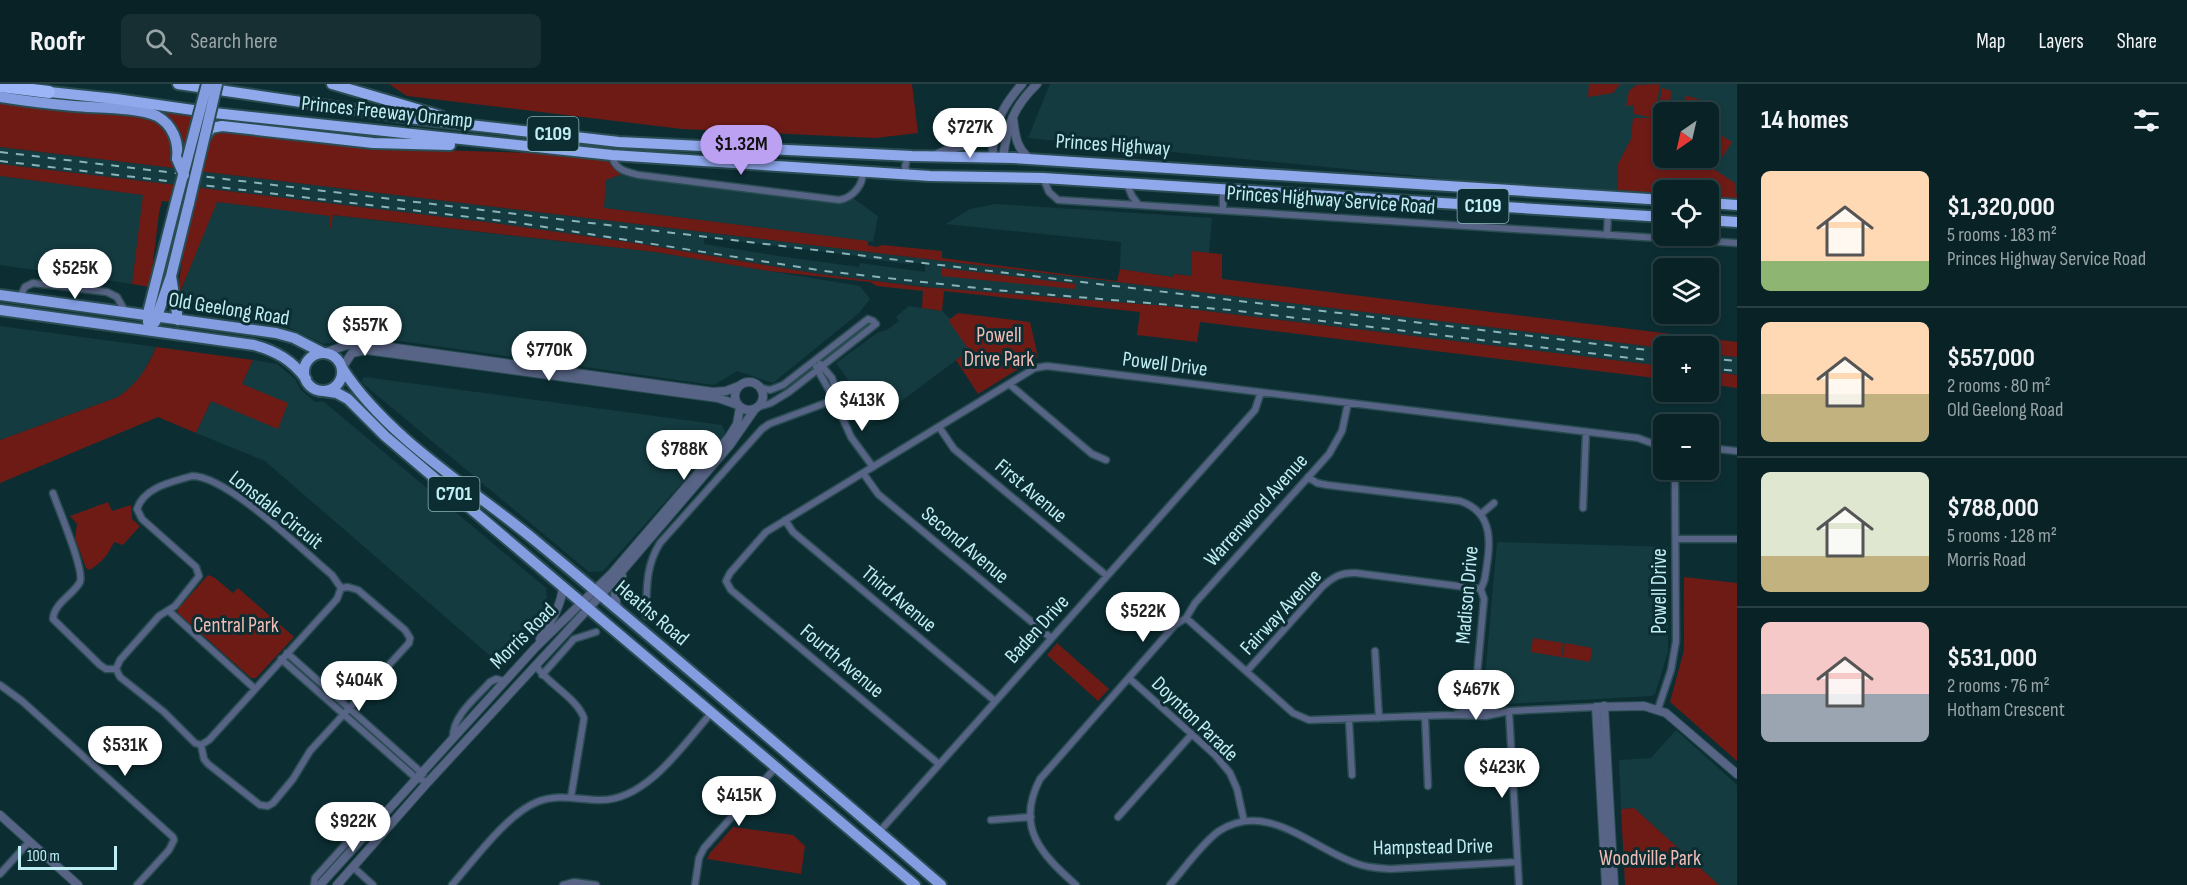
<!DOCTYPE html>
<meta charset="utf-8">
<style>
:root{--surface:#092226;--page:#172f32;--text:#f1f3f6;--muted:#99a4a7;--line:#293f43;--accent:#bca0f2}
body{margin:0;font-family:"Sofia Sans Condensed",sans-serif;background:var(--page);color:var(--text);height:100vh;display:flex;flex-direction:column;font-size:22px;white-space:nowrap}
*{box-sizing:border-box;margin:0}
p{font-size:20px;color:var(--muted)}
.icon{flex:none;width:33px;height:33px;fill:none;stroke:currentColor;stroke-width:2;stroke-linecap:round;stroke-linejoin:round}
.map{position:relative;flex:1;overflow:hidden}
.side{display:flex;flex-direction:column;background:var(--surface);width:450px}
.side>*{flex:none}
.needle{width:39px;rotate:214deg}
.fabs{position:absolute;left:1653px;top:18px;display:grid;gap:12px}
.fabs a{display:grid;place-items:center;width:66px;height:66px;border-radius:9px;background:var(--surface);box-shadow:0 3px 9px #0003,0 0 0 2px var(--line);font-size:30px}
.scale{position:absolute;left:18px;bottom:15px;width:99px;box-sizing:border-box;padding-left:6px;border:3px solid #c0eef5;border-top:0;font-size:16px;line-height:21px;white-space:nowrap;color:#c0eef5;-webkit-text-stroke:4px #0c2e33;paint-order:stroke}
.price{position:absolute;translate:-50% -51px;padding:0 14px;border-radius:21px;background:#fff;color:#222;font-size:20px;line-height:39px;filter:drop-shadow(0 2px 3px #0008)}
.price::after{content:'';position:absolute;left:50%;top:36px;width:18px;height:14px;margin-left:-9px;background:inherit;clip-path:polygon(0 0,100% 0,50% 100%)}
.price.on{background:var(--accent);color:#111}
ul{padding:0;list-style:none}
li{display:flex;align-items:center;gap:18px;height:150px;padding:0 24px}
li+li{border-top:2px solid var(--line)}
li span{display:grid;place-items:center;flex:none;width:168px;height:120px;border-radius:9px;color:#555}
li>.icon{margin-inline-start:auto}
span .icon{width:72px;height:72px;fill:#fffc;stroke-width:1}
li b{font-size:26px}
h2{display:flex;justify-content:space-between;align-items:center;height:72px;padding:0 24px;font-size:26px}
header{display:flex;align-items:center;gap:36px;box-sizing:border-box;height:84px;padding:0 30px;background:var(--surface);border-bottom:2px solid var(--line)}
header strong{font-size:28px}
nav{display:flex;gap:33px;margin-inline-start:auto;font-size:21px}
.search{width:420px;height:54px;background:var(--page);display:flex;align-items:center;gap:15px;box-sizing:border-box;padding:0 21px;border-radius:9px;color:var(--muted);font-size:22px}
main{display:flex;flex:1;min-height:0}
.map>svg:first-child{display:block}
</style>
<header>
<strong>Roofr</strong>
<div class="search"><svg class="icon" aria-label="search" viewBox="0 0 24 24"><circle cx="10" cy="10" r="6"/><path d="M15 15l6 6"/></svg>Search here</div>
<nav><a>Map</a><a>Layers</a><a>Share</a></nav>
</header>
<main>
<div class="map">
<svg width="1737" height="801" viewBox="0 0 1737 801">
<rect width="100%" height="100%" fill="#0c2e33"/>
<path fill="#143b40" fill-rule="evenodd" d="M1050,0h687v114l-28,-2 -1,-6h-44l-1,3 -203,-13 -432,-42zM1664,28h44v46h-44z
M0,63l1663,201v18l-498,-60 -205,-15 -141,-17 -184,-31 -141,-20 -494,-59zM704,153l147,18 9,1 1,2 48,6 1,-2 15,2v8l-65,-9 -1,4 -74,-10 -81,-13z
M622,90l9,3 191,25h24l8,-3 24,17 -5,26 -270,-34 3,-28z
M0,92l144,19 -12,89 -132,-19z
M216,118l439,50 205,34 10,13 -11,14 -86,70 -36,-12 -23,14 -322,-45h-49l-20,4 -32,-16 -110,-28v-10z
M996,120l216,14 -3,35 -17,-2v25l-18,-2 -1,3 -53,-8 1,-27 -175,-18 24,-15z
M909,222l33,5 8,8v4l20,27 -108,80 -6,-8 -9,-25 4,-9v-4l-15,-21 41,-30 10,-3 12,-9 -3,-4z
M0,242l156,21 -14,28 -11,13 -13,9 -118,43z
M1709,270l28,3v18l-28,-4z
M253,276l24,4 18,15 5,10 15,13 8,-1 223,187 2,27 -46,51 -237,-205 -69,-28 15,-32 31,-17z
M364,293l358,48 4,9 -123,137 -14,1 -228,-190z
M1497,458l171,5v105l-13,42 -4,2 -164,9 -4,-4z
M1676,646l61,55v100h-18l-85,-77 -13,1 -2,-49 32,-2z"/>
<path fill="#6e1b16" d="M389,0h523l6,49 -43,5 -193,-9 -275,-33z
M1589,0h31l-7,9 -25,4z
M1660,0l-5,34h2l5,-30 9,3 -1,20 6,1h-12v46h33l38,25 2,15 -28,-2 -1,-6h-44l-1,3 -45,-3v-26l13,-25 2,-21h21l-20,-4 -1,-9 -7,1 3,-15 7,-6z
M1685,12c17,2 38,13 26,33l21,13 -11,17 -12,-8 -1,-39h-20v-1l-4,-1z
M0,18l129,14 2,-12 88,14 5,2 -3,10 215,20 130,4 39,4 17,16 -16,6 -2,28 264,33v4l8,2 7,-2 59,6v7l175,23 3,-12 53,8 1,-3 18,2v-25l28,3h2v25l515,63v15l-28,-3 -1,-8h-44l-1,2 -1663,-201z
M0,80l494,59 141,20 184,31 105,13 241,19 498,60v13l-463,-57 -3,20 -60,-7 3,-23 -196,-21 -2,20 -20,-3 1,-17 -46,-5 -7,-4 -101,-11 -114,-19 -322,-37 -2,13 -2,-1 1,-11 -113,-14 -36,88v10l16,4 -18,-2c-2,-34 11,-66 10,-99l-27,-2 -3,12 -9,74 -18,-3 11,-89 -143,-19z
M942,184l134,16 -1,5 -134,-13z
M958,229l72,9 8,35 -60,37 -22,-34 13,-10 -19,-27v-4z
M156,263l97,13 -11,24 46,19 -10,26 -67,-28 -15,32 -38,-16 -158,66v-43l118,-43c19,-13 29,-28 38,-50z
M1709,287l28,4v13l-28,-4z
M108,418l4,9 19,-6 1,14 8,7 -17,19 -9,-3c-6,13 -12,20 -24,28l-4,-2 -11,-30 2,-14 -7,-8z
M208,491l7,3 18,15 5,-5 56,49 -38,41h-5l-73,-65v-4z
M1684,493l53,6v178l-67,-59 14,-52z
M1533,554l30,5 -2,14 -30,-5z
M1057,559l52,46 -11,12 -51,-46z
M1565,559l27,5 -2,14 -28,-5z
M1634,724l85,77h-94l-4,-76z
M733,743l60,8 12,11 -4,28 -94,-15 3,-6z"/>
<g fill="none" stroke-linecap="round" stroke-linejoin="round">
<g stroke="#294d52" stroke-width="9">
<path id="minor" d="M612,71c2,15 15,17 27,20l200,25c14,-2 24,-15 24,-28
M907,75l-2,8 3,7
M1043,94l6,14 9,8 679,43
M1127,100l5,12 6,8
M1223,126v-21
M1607,151l1,-21
M20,213l5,-10 8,-4 74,9 10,5 8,14
M820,280l12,14 11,35
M816,283l17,30 18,40 22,30
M1009,300l83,70 14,6
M758,323l13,-4 18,-11 87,-68 -3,-3 -5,-2 -85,66 -13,5 -9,-2
M939,343l15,22 153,127
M1708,364l29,3
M863,389l15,21 173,144
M192,392c36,0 111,75 140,99l9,13 -4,11 -128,141 -8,5 -6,-2 -31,-31 -44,-35 -4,-8 4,-9 39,-44 16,-10 24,-30 -3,-9 -54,-48 -5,-10c7,-22 35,-27 55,-33z
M1308,393l9,6 10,2 133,16c36,12 30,45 25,76 0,4 -4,10 -4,13 1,3 2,6 3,9l-9,98 1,19
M53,409c5,15 32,77 27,89 -7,13 -26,21 -27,37l47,46 6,4h10
M1583,424l3,-76
M1481,430l13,-11
M785,436l8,12 202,169
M1676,455h61
M169,527l86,78
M646,532c1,-27 -1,-49 14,-73l102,-114 7,-5 62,-23 6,-11
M1186,534l107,95 16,7 142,-5 35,1 23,-5 87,-4
M1375,567l4,67
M287,569l136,121
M281,575l135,119 12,4
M536,582c13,19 40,31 48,52l-13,79
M1247,587l75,-84c11,-10 19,-15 34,-14l125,16
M542,591l32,-36 22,-7
M1129,594l86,77 15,18 7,16 7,32
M0,601l22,16 151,136 1,3 -5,10 -32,35
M1658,625l13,-39 5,-29 -1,-158 -2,-13
M1509,627l10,174
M1456,630l19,-5 21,3
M1425,633l3,69
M1349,636l3,55
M453,653c0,-22 24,-40 37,-55l6,-3 8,2
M201,661l3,14 4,5 52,41 8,1 5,-3 20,-24 17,-28 99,-108 1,-5 -5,-8 -47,-40 -10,-3 -7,1
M939,680l-208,-174 -5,-9 4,-8 36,-41 269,-164 12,-2 591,72 16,6 10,8
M1118,733l74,-83
M991,736l40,-3
M879,748l376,-422 6,-18
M353,783l20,18
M0,790l29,-32
M314,801l1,-7 55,-61 3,-3h11
M452,801c22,-25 55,-71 85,-83 21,-9 42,-2 64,-2 46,0 83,-56 111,-88
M563,801l11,-3 22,3
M695,801l4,-27 5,-10 73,-82
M1076,801c-35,-31 -61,-58 -36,-106l135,-154 11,-7 9,-15 134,-149 13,-23 6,-28
M1170,801c14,-16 32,-42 49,-54 48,-32 95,19 139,33 11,4 21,4 32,5l127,-7"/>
</g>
<g stroke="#294d52" stroke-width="10">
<path id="tertiary" d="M1013,34c2,16 3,30 16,40
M934,72c18,-11 39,-9 59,-20
M992,74c2,-33 8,-49 30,-74
M1003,74c4,-32 10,-51 34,-74
M324,269l23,-8 20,-1 346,48 13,-1 13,-5
M342,284l10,-15 14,-3 352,48 20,7
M735 312a14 14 0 1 1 28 0a14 14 0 1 1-28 0Z
M617,525l-2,-15 7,-18
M540,555c10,-16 22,-34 23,-53
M1604,622l10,179
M0,731l78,70
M320,801l215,-237 77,-75 117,-136 8,-13 3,-17
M337,801l91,-103 183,-198 119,-139 25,-36
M1606,801l-10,-178 48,-1 22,7 71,61"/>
</g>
<g stroke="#294d52" stroke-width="14">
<path id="primary" d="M0,13c25,4 49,7 74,9 21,2 65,1 83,10 16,9 22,26 20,43
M171,192l7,44
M0,211l276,38 18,5 29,15
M0,226l254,35c22,6 38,15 52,34
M148,238l1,-13 27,-107
M155,238l16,-46 18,-73
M304 288a19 19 0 1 1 38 0a19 19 0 1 1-38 0Z
M342,284c46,71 131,121 195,174 136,113 270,228 404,343
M324,307l13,2 11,6 37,37 530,449"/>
</g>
<g stroke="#294d52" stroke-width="14">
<path id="trunk" d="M178,0l239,35 202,23 293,14 101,2 651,42
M332,0l109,32
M49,8l67,7 98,14 398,42 318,21 113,2 621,39
M205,53l6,-9 11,-2 151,17 77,2
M1708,119l29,2
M1708,136l29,2"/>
</g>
<g stroke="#294d52" stroke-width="15">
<path id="motorway" d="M0,2l49,6"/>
</g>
<use href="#minor" stroke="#576485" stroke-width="6"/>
<use href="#tertiary" stroke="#576485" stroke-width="8"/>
<use href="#primary" stroke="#849de1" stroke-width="10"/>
<use href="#trunk" stroke="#90a9ec" stroke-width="10"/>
<use href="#motorway" stroke="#9cb5f7" stroke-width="12"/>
<path stroke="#89b3b9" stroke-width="2" stroke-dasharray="8 8" stroke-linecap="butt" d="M0,68l1664,200
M0,77l520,62 304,48 171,19 235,20 434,52
M1708,274l29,3
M1708,284l29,3"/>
<g stroke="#294d52" stroke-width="14" stroke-linecap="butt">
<path id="primary-bridge" d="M177,75l7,16
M176,118l31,-118
M189,119l28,-119"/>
</g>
<use href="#primary-bridge" stroke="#849de1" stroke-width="10"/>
</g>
<g text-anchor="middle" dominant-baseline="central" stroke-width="6" stroke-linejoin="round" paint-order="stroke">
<g fill="#0c2e33" stroke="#8ab4bb" stroke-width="1.5">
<rect x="527.5" y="33" width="51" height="34" rx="4.5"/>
<rect x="1457.5" y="105" width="51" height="34" rx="4.5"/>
<rect x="428.5" y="393" width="51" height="34" rx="4.5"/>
</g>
<g font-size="20" font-weight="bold" fill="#c0eef5">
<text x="553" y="50">C109</text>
<text x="1483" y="122">C109</text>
<text x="454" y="410">C701</text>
</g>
<g font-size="21" fill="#c0eef5" stroke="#0c2e33">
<text transform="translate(387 28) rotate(6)">Princes Freeway Onramp</text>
<text transform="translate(1113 61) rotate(4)">Princes Highway</text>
<text transform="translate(1331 116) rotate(4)">Princes Highway Service Road</text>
<text transform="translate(229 225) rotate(9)">Old Geelong Road</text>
<text transform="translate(1165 280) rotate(7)">Powell Drive</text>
<text transform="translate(1031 407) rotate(40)">First Avenue</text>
<text transform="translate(276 426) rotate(38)">Lonsdale Circuit</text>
<text transform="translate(1256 426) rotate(-48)">Warrenwood Avenue</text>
<text transform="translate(965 461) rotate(40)">Second Avenue</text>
<text transform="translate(1659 507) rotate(-90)">Powell Drive</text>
<text transform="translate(1467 511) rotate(-85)">Madison Drive</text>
<text transform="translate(899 515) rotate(40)">Third Avenue</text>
<text transform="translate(1281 528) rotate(-47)">Fairway Avenue</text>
<text transform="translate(652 529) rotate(40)">Heaths Road</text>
<text transform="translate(1037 545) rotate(-48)">Baden Drive</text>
<text transform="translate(523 552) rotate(-45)">Morris Road</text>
<text transform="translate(842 577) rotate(40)">Fourth Avenue</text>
<text transform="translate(1195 635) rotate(44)">Doynton Parade</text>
<text transform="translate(1433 763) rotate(-1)">Hampstead Drive</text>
</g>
<g font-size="21" fill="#f0bcb5" stroke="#0c2e33">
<text x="999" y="251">Powell<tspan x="999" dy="24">Drive Park</tspan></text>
<text x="236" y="541">Central Park</text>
<text x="1650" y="774">Woodville Park</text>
</g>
</g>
</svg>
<div class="fabs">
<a><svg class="needle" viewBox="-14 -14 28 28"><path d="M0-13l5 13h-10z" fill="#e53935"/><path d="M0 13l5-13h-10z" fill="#99a4a7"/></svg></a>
<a><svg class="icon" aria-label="locate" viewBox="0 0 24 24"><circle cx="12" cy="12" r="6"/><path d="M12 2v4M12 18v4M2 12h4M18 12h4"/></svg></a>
<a><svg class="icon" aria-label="layers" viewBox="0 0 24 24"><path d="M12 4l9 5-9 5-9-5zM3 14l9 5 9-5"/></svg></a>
<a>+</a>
<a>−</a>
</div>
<div class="scale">100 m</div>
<b class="price" style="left:970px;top:75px">$727K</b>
<b class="price on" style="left:741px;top:92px">$1.32M</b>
<b class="price" style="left:75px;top:216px">$525K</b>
<b class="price" style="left:365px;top:273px">$557K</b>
<b class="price" style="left:549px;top:298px">$770K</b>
<b class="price" style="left:862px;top:348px">$413K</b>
<b class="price" style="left:684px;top:397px">$788K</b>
<b class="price" style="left:1143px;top:559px">$522K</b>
<b class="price" style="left:359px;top:628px">$404K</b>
<b class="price" style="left:1476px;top:637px">$467K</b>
<b class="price" style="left:125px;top:693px">$531K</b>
<b class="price" style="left:1502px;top:715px">$423K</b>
<b class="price" style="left:739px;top:743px">$415K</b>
<b class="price" style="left:353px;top:769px">$922K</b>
</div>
<section class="side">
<h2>14 homes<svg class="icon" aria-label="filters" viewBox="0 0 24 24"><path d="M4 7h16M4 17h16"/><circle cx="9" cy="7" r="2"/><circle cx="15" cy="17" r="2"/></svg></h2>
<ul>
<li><span style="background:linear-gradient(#ffd9b3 75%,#8fb573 0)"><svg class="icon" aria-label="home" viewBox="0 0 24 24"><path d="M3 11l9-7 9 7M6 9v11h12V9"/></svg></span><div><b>$1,320,000</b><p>5 rooms · 183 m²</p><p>Princes Highway Service Road</p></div></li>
<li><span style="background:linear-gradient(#ffd9b3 60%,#c2b280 0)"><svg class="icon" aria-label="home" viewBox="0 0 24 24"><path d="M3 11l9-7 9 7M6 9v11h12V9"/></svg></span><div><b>$557,000</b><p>2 rooms · 80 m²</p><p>Old Geelong Road</p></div></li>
<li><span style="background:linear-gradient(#dfe7d0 70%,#c2b280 0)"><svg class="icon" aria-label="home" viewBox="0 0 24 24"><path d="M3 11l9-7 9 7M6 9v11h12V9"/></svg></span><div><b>$788,000</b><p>5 rooms · 128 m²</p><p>Morris Road</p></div></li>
<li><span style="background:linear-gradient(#f6c9c9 60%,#9aa5b1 0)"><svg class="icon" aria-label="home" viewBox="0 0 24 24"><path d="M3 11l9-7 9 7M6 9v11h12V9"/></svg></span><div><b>$531,000</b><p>2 rooms · 76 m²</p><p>Hotham Crescent</p></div></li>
</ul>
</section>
</main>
